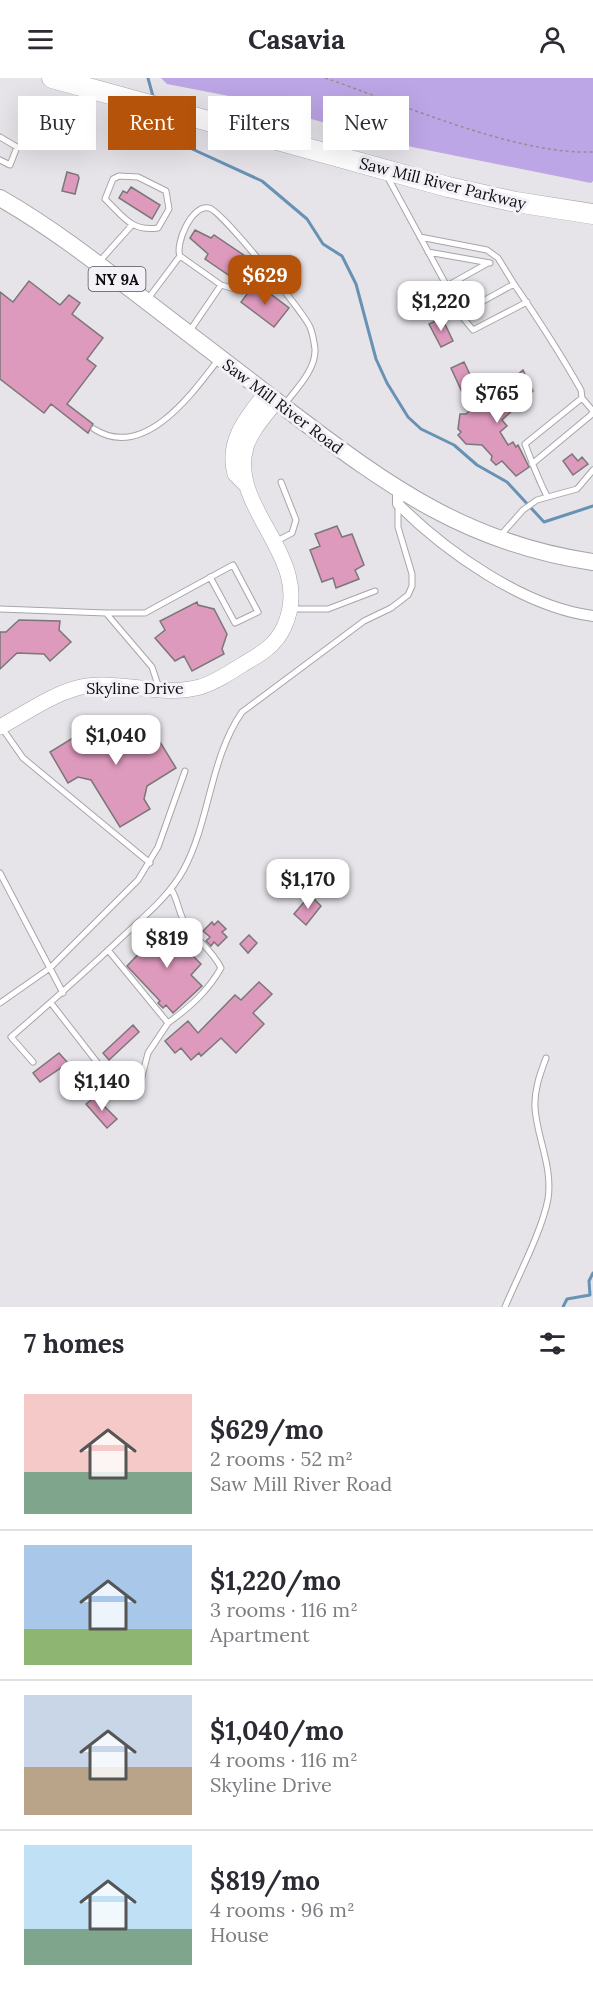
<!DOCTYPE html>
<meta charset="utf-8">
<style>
:root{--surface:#fff;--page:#f7f7f7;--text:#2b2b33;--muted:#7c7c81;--line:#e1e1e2;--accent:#b45309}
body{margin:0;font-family:Lora,serif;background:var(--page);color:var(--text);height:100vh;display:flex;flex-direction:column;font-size:22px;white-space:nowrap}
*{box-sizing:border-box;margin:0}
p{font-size:20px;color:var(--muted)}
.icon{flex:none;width:33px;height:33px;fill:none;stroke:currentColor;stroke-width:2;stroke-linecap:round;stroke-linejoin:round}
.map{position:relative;height:1229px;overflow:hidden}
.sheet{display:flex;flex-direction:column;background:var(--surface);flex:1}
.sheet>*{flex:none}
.guide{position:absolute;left:18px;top:18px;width:558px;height:54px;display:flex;gap:12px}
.price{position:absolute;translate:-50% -51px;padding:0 14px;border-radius:12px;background:#fff;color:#222;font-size:20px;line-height:39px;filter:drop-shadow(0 2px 3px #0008)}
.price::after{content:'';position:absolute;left:50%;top:36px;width:18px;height:14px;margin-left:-9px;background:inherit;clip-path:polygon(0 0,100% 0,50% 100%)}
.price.on{background:var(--accent);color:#fff}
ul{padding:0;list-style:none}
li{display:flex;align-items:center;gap:18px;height:150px;padding:0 24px}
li+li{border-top:2px solid var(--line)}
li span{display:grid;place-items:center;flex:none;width:168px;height:120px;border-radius:0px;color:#555}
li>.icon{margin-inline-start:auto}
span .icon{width:72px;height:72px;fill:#fffc;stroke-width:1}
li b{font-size:26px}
h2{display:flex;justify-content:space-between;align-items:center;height:72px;padding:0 24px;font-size:26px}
.chip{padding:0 21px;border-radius:0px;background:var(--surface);box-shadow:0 6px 24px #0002;font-size:21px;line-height:54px}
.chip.on{background:var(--accent);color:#fff}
header{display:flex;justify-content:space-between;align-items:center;height:78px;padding:0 24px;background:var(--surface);font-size:27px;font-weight:700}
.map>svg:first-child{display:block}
</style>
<header><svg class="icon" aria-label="menu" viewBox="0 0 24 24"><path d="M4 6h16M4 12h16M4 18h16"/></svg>Casavia<svg class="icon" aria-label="person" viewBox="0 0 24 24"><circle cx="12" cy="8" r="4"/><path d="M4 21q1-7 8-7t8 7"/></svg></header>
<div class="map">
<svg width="593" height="1229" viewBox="0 0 593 1229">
<rect width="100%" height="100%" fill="#e6e4e9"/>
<path fill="#bda6e6" d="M161,0h432v103l-2,2 -179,-36 -183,-51 -62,-12z"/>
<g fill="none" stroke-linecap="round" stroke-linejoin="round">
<path stroke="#6892b4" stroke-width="3" d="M148,0l6,22
M158,37l7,16 25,17 72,33 45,38 16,25 19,12 14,28 20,75 11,24 21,34 13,12 33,16 23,20 30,17 37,40 49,-16
M563,1229l4,-8 23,-4 -1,-14 4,-8"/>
</g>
<path fill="#de9abd" stroke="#7b7678" stroke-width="1.5" d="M67,94l11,3 1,3 -4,16 -13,-3z
M131,109l29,18 -8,14 -33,-21 4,-7 4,2z
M195,152l16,8 3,-3 40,27 5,5 -8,12 5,3v1l-13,2 -38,-26 3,-5 -18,-16z
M29,203l31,24 9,-10 11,8 -8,11 31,24 -16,21 9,7 -29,38 26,20 -5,9 -37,-29 -7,9 -44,-34v-87l13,10z
M257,211h7l25,19 -15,19 -33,-25 6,-8z
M442,240l11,23 -12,6 -12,-23z
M464,284l11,23 -13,7 -11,-24z
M523,292l10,21 -31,29 5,6 -7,6 8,13 5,-3 3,5 2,-2 11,22 -13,9 -14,-15 -6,4 -5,-5 1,-4 -10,-11 -16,-1 -8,-9 3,-3 -3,-3 2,-15h6l16,-15 4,4z
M572,376l6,7 4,-4 6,7 -15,11 -10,-14z
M337,448l5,11 10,-3 12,31 -9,5 4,9 -23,9 -3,-10 -11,4 -12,-32 10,-4 -5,-12z
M197,524l1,3 16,4 13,25 -5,15 2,5 -32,17 -8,-15 -9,5 -20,-23 10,-8 -5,-9z
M19,542l41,1 -1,9 12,12 -21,19 -6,-7 -27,-1 -17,16v-37h6z
M107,639l7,11 28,7 10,-6 24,39 -29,18 -3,13 6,10 -30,18 -29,-47 -13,-3 -10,6 -18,-31z
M310,817l11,11 -15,19 -12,-11z
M218,843l8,8 -4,3 5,5 -9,9 -4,-4 -3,4 -5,-5 4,-4 -7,-6 9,-9 2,3z
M160,845l41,41 -10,11 11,11 -29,27 -7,-8 -3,3 -5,-5 2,-2 -33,-35 23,-24 -4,-4z
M249,857l8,8 -9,10 -8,-9z
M259,904l13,12 -19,19 11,11 -28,29 -15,-15 -20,18 -2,-3 -8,7 -10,-12 -6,5 -10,-12 23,-20 10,12 37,-38 6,5z
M133,947l6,7 -30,28 -6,-7z
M59,975l9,10 -28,19 -7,-9z
M95,1019l22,22 -10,9 -21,-24z"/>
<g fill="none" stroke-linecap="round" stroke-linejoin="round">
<g stroke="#a7a5aa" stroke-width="7">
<path id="lane" d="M0,59l17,10 -7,18 -10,-5
M119,98l19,1 28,14 3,18 -11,19c-27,4 -35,-12 -53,-29l8,-20z
M387,98l69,127 11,7
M420,159l67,13 11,8 16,26
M428,174l62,11
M180,178c-5,-11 11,-52 29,-48 12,2 94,104 101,119 3,7 4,15 5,22 1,21 -19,40 -31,56
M99,184l33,-37
M221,207l21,6 11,-4
M260,207l14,-6
M447,208l41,-23
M147,222l33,-44 41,29 -32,47
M527,224l-54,28 -9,-11 3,-9 47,-26c24,35 46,69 67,106l1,8
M94,351c50,32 98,-35 124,-69
M532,386l59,-49 2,-4 -11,-13 -57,46c7,18 13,35 22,52
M500,458l23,-26 14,-10 40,-11 16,-19
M275,464l17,-9 4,-13 -15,-38
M0,531l106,4 46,54 7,21
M292,531h36l47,-18
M106,535h39l88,-48 25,47 -23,11 -25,-46
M2,650l21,30 127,105
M0,795l63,120
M0,925l50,-35 88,-88 20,-33 27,-76
M51,925l66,85c8,8 11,10 21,4l10,-39 20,-30 -60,-73
M168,945c22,-16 40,-32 53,-55 -8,-17 -22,-26 -33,-40 -10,-13 -9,-27 -17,-39
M33,984l-22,-25c37,-32 73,-64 108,-97 23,-22 50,-43 65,-71 26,-49 26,-111 58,-157l122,-91 27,-13 17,-13 4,-9v-12l-14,-47v-22
M505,1229c13,-31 37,-76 43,-108 5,-32 -11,-61 -13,-91 -1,-18 5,-34 11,-50"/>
</g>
<g stroke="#a7a5aa" stroke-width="12">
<path id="street" d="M398,413v13c48,48 126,103 195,112"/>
</g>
<g stroke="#a7a5aa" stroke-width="16">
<path id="secondary" d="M246,407l-11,-11c-9,-33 12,-57 31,-81
M0,649c24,-13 51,-32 77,-39 40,-10 84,10 123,-1 16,-5 31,-15 45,-24 16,-9 31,-18 39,-36 32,-69 -56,-117 -38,-180 5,-17 20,-32 30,-46"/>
</g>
<g stroke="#a7a5aa" stroke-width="18">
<path id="primary" d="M0,120c49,28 93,62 137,96 52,40 104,80 155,119 97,74 177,131 301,149"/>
</g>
<g stroke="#a7a5aa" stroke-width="21">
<path id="highway" d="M52,0l396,109 68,15 77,12"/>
</g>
<path stroke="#918f93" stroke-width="1.5" stroke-dasharray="3 3" stroke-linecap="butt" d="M325,0c74,25 191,77 268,74"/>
<use href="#lane" stroke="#fff" stroke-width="5"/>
<use href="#street" stroke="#fff" stroke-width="10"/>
<use href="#secondary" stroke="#fff" stroke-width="15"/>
<use href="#primary" stroke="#fff" stroke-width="16"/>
<use href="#highway" stroke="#fff" stroke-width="20"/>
</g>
<g text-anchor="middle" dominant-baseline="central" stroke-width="6" stroke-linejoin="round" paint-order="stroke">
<rect fill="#f3f1f7" stroke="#535255" stroke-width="1.5" x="88.5" y="189" width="57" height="24" rx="4.5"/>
<g font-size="15" font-weight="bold" fill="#0e0e10">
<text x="117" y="201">NY 9A</text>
</g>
<g font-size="16" fill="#0e0e10" stroke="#f3f1f7">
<text transform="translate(443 105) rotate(14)">Saw Mill River Parkway</text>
<text transform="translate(283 328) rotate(37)">Saw Mill River Road</text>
<text x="135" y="610">Skyline Drive</text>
</g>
</g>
</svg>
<b class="price on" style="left:265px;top:228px">$629</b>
<b class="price" style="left:441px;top:254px">$1,220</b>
<b class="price" style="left:497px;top:346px">$765</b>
<b class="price" style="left:116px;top:688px">$1,040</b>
<b class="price" style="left:308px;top:832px">$1,170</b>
<b class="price" style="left:167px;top:891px">$819</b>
<b class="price" style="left:102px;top:1034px">$1,140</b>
<div class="guide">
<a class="chip">Buy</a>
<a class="chip on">Rent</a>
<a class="chip">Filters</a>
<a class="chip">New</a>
</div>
</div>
<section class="sheet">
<h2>7 homes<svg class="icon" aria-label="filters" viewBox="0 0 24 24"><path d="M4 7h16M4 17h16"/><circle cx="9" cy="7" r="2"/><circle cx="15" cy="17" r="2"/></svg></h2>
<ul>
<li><span style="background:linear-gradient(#f6c9c9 65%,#7fa58c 0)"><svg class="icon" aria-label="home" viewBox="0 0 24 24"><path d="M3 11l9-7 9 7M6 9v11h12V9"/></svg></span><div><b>$629/mo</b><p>2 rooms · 52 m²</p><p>Saw Mill River Road</p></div></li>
<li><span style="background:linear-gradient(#a9c7e8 70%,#8fb573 0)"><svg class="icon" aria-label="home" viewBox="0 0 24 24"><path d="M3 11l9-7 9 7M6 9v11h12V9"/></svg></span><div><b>$1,220/mo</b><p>3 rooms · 116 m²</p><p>Apartment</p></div></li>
<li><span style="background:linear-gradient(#c9d6e8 60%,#b9a48a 0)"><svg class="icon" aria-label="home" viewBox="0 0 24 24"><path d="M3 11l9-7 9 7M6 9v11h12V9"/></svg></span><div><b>$1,040/mo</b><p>4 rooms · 116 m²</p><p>Skyline Drive</p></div></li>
<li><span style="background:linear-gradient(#bfe0f5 70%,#7fa58c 0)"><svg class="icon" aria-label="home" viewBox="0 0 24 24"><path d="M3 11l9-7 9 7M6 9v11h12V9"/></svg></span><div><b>$819/mo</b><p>4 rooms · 96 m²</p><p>House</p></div></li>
</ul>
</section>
